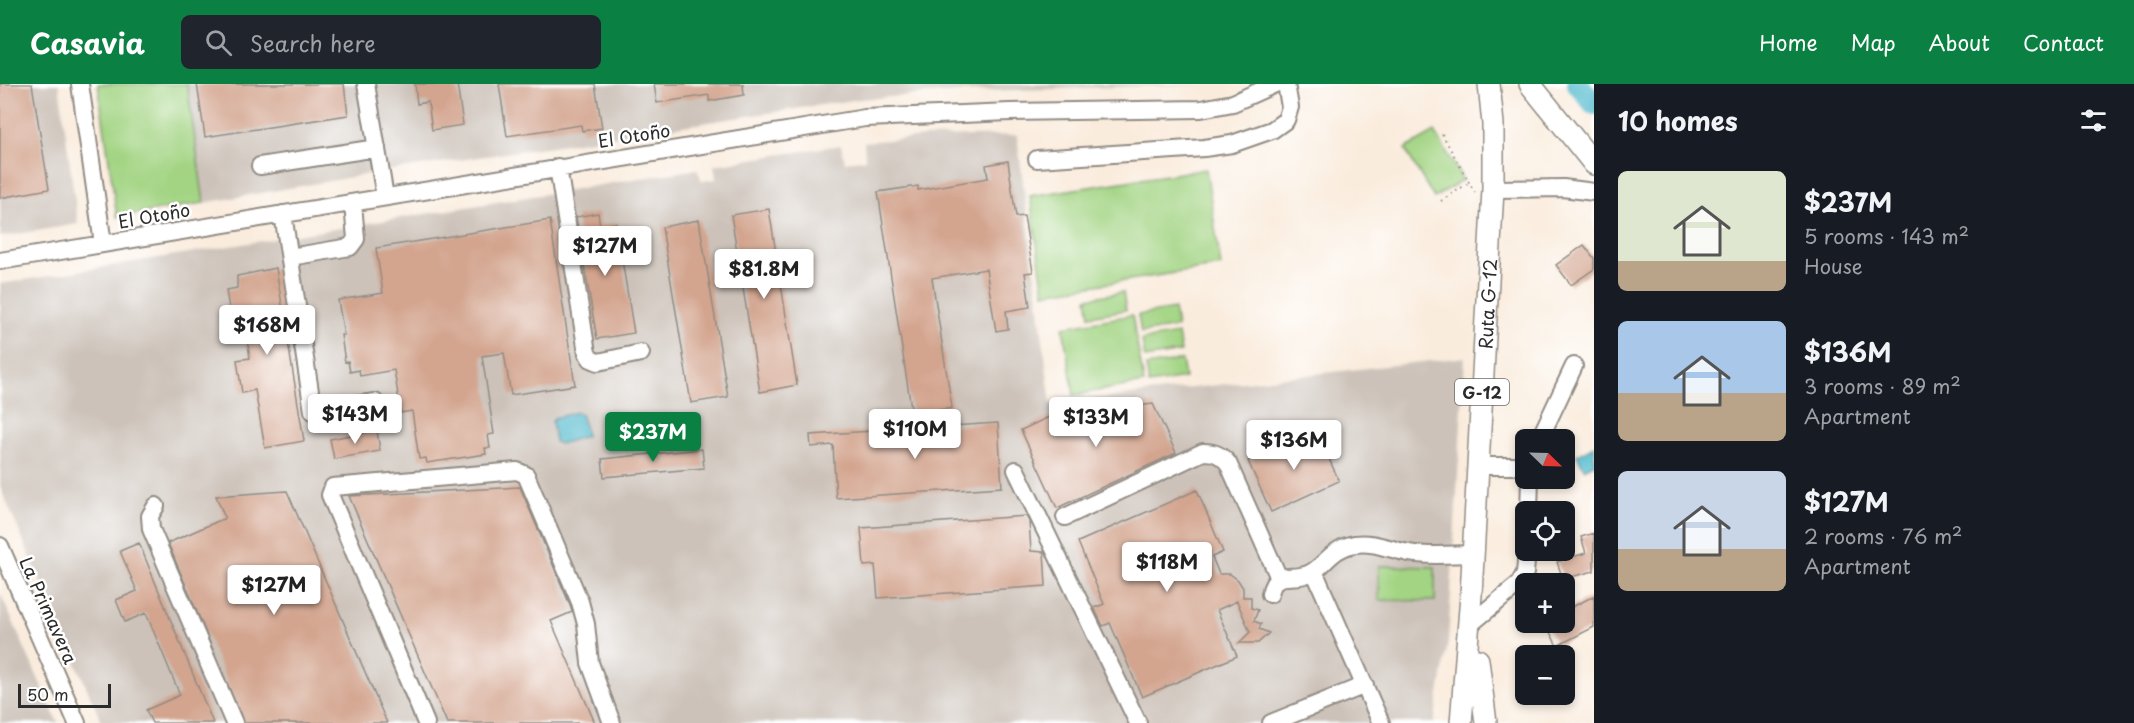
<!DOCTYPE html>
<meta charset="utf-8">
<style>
:root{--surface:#171b24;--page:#20242c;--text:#f1f3f6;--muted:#9ea1a6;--accent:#0b8043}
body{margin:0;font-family:"Playpen Sans",sans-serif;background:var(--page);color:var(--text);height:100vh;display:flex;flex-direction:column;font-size:22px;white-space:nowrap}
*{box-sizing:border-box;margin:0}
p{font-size:20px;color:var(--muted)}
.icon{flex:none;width:33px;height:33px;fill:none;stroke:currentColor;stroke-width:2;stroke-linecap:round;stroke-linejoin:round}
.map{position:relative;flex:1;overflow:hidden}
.sheet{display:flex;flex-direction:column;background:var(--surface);width:540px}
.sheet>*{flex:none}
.needle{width:39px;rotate:113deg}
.controls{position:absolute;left:1515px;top:345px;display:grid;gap:12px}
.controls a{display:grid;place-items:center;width:60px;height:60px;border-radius:9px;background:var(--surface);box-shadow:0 3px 9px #0003;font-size:30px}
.scale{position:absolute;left:18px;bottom:15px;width:93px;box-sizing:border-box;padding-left:6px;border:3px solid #2b2b2b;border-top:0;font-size:16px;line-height:21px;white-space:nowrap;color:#2b2b2b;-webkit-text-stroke:4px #fff;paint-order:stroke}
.price{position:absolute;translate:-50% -51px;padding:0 14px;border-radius:6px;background:#fff;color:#222;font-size:20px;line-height:39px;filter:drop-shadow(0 2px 3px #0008)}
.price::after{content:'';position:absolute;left:50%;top:36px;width:18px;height:14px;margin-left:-9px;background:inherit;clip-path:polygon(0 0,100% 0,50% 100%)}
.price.current{background:var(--accent);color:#fff}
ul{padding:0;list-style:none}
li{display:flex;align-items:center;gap:18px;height:150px;padding:0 24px}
li span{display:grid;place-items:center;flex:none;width:168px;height:120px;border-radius:9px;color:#555}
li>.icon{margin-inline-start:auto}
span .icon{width:72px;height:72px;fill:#fffc;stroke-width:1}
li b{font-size:26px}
h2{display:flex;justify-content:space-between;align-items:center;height:72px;padding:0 24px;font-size:26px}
header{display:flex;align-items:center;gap:36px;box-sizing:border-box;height:84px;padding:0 30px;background:var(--accent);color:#fff}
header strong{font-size:28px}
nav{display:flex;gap:33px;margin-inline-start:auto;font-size:21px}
.search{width:420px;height:54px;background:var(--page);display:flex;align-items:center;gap:15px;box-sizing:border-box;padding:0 21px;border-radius:9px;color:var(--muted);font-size:22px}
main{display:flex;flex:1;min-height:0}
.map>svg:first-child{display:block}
</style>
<header>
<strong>Casavia</strong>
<div class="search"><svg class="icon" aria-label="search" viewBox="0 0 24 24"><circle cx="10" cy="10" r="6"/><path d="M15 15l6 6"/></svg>Search here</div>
<nav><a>Home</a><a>Map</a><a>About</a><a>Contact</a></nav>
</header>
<main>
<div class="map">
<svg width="1594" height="639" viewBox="0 0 1594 639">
<rect width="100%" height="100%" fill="#fff"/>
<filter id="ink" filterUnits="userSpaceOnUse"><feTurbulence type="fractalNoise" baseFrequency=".0167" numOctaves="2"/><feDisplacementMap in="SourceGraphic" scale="12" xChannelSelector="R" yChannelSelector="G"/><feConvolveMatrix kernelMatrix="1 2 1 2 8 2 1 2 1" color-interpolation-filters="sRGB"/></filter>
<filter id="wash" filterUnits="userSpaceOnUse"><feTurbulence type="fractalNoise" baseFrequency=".008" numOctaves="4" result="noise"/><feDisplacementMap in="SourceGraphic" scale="24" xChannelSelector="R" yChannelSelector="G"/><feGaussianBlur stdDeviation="1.35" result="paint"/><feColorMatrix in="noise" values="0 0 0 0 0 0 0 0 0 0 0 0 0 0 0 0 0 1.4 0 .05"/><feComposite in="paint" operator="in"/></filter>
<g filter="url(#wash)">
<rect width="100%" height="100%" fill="#faecdd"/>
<path fill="#ccc2b9" d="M0,0h59l19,140 -78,13z
M187,0h1020l-248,8 -99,7 -479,73 -177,31z
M1017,51l34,269 414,-47 -17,285 -14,81h-1332l-102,-236v-203l697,-115 5,12 14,-2 -2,-14 127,-20 4,17 20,-3 -1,-17 62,-5z
M0,509l1,2 57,128h-58z"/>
<path fill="#a3d483" stroke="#678057" stroke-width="1.5" d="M98,0h89l17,119 -87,14z
M1435,48l28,48 -29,18 -29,-49z
M1206,85l15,97 -177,27 -14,-97z
M1123,208l3,18 -36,6 -3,-18z
M1174,225l3,18 -36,6 -3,-18z
M1132,231l12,68 -70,12 -11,-68z
M1178,250l3,18 -36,6 -3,-18z
M1182,276l3,18 -36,6 -3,-18z
M1379,482l56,1v34l-56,-1z"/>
<path fill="#51bace" stroke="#3e727c" stroke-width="1.5" d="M577,328l5,4 4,20 -26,8 -5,-2 -3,-20 2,-4z
M1594,362v18l-10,5 -7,-14z"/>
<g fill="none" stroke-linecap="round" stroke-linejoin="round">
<path stroke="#51bace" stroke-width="22" d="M1578,0l16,20"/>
</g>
<g id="blocks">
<path fill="#d3a48e" d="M0,0h32l17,105 -49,9z
M197,0h147l4,31 -143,22z
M415,0h42l6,41 -31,5 -4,-28 -11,2z
M499,0h96l7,44 -20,3 -1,-6 -74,11z
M654,0h89l1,11 -35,6v-6l-52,8z
M1008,77l8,56 8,-1 9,56 -8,1 5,34 -24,4 2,18 -12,2 -10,-62 -54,9 20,130 -40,6 -34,-222 40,-6v4l70,-12 -2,-13z
M769,125l28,176 -37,7 -29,-177z
M598,129l2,13 16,-3 18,110 -37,6 -21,-122z
M550,136l25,165 -64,10 -7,-42 -22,3 12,78 -6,1 2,13h-5l1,6 -59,9 -1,-5 -7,1 -7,-48 -11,2 -7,-43 -34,6 -1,-6 -9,2 -2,-11 -3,1 -4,-27h3l-6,-35 45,-7 -7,-45z
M699,136l29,177 -37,6 -29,-176z
M1584,161l10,13v11l-23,16 -15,-20z
M276,184l28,173 -39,7 -10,-58 -13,3 -5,-33 13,-2 -5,-33 -13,2 -6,-37 11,-2v-12z
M1153,320l23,49 -119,55 -36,-78 30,-14z
M998,339l4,64 -166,11 -3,-53 -22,2 -1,-12z
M377,346l3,21 -46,8 -4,-20z
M1316,346l23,51 -68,31 -23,-51z
M702,365l2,19 -100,9 -2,-18z
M520,403l50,118 2,7 -21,9 44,102h-148l-98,-227z
M1197,406l26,62 -11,5 7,17h11l8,6 5,8v9h8v11l7,2 -4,11 7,3 -2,5 10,4 -11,10h-19l11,-11 -13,-31 -20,9 20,46 -95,41 -32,-74 -7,3 -9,-18 10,-4 -26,-62z
M287,407l100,232h-143l-76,-180 57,-25 -9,-22z
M1026,432l3,5 2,30 13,1 2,34 -168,12 -3,-33 -11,1 -3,-38z
M1594,449v38l-31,8 -6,-17 29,-9 -5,-16z
M139,459l74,180h-61l-6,-13 34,-15 -34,-82 -21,9 -9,-22 21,-9 -17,-40z
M1594,512v31l-37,19 -12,-24h19v-11z"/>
</g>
</g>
<g filter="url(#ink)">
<use href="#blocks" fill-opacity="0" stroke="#928c84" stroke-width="1.5"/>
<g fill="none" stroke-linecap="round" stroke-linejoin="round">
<g stroke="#928c84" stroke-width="20">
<path id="minor" d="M80,0l23,160
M366,0l19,113
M1037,75l167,-11 28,-4 40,-14 14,-10 4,-13 -4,-23
M260,82l117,-18
M558,83l29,186 4,6 7,3 43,-9
M1493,105l70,-1 31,4
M283,130l30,197 62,-9
M290,173l60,-10 6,-8 -3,-36
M0,177l865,-143 145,-6 191,-3 32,-6 42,-19
M1539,356l35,-74
M1478,382h48
M1016,386l122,253
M156,422l-6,10 1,13 83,194
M1529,428l1,-34
M1065,433l138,-65c11,0 17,2 25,11l51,115
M0,462l77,177
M1314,487l67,152
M1270,510c5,-24 18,-14 35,-19 18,-4 24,-27 50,-31 18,-3 36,6 54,9 20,4 44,1 65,1
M1474,537l45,-37 6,-11 2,-23
M426,639l-96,-228 3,-8 184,-16 9,4 54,127 6,22 4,39 22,60
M1271,639l94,-38"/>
</g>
<g stroke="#928c84" stroke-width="24">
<g id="major">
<path d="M1530,0l64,80"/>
<path d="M1478,576l8,63"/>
<path id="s1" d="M1461,639l10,-128 22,-406v-65l-4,-40"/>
</g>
</g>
<path stroke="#928c84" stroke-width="2" stroke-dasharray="1.5 4.5" stroke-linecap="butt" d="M1442,50l33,59
M1441,117l29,-19"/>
<use href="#minor" stroke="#fff" stroke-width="16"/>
<use href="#major" stroke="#fff" stroke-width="21"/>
</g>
</g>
<g text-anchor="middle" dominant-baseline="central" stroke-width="5" stroke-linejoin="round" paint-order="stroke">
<rect fill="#fff" stroke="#6b6b6b" stroke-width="1.5" x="1455" y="295" width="54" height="26" rx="4.5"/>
<g font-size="16" font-weight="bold" fill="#2b2b2b">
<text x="1482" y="308">G-12</text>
</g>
<g font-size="18" fill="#2b2b2b" stroke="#fff">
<text transform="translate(634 51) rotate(-9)">El Otoño</text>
<text transform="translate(154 131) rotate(-10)">El Otoño</text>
<text stroke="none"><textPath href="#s1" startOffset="420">Ruta G-12</textPath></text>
<text transform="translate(49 526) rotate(66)">La Primavera</text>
</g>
</g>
</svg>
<div class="controls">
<a><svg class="needle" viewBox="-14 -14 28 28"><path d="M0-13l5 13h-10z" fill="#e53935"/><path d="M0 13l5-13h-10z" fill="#9ea1a6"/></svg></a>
<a><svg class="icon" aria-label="locate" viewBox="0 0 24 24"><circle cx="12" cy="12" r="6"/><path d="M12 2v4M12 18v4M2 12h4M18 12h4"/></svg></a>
<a>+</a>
<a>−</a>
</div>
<div class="scale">50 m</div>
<b class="price" style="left:605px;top:193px">$127M</b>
<b class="price" style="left:764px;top:216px">$81.8M</b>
<b class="price" style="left:267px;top:272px">$168M</b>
<b class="price" style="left:355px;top:361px">$143M</b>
<b class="price" style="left:1096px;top:364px">$133M</b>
<b class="price" style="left:915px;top:376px">$110M</b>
<b class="price current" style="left:653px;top:379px">$237M</b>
<b class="price" style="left:1294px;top:387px">$136M</b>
<b class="price" style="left:1167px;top:509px">$118M</b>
<b class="price" style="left:274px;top:532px">$127M</b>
</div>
<section class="sheet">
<h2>10 homes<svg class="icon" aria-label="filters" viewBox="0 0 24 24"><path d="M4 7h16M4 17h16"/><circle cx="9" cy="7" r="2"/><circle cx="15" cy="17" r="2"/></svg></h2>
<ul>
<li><span style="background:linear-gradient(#dfe7d0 75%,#b9a48a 0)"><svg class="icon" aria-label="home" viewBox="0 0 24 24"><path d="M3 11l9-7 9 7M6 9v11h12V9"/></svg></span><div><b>$237M</b><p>5 rooms · 143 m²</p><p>House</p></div></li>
<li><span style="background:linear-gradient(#a9c7e8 60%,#b9a48a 0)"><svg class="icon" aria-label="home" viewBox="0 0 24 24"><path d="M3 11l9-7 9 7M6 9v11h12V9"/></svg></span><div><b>$136M</b><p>3 rooms · 89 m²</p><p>Apartment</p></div></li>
<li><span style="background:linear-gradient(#c9d6e8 65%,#b9a48a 0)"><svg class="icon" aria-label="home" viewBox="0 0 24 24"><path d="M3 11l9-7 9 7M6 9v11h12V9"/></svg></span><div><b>$127M</b><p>2 rooms · 76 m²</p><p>Apartment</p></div></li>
</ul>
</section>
</main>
